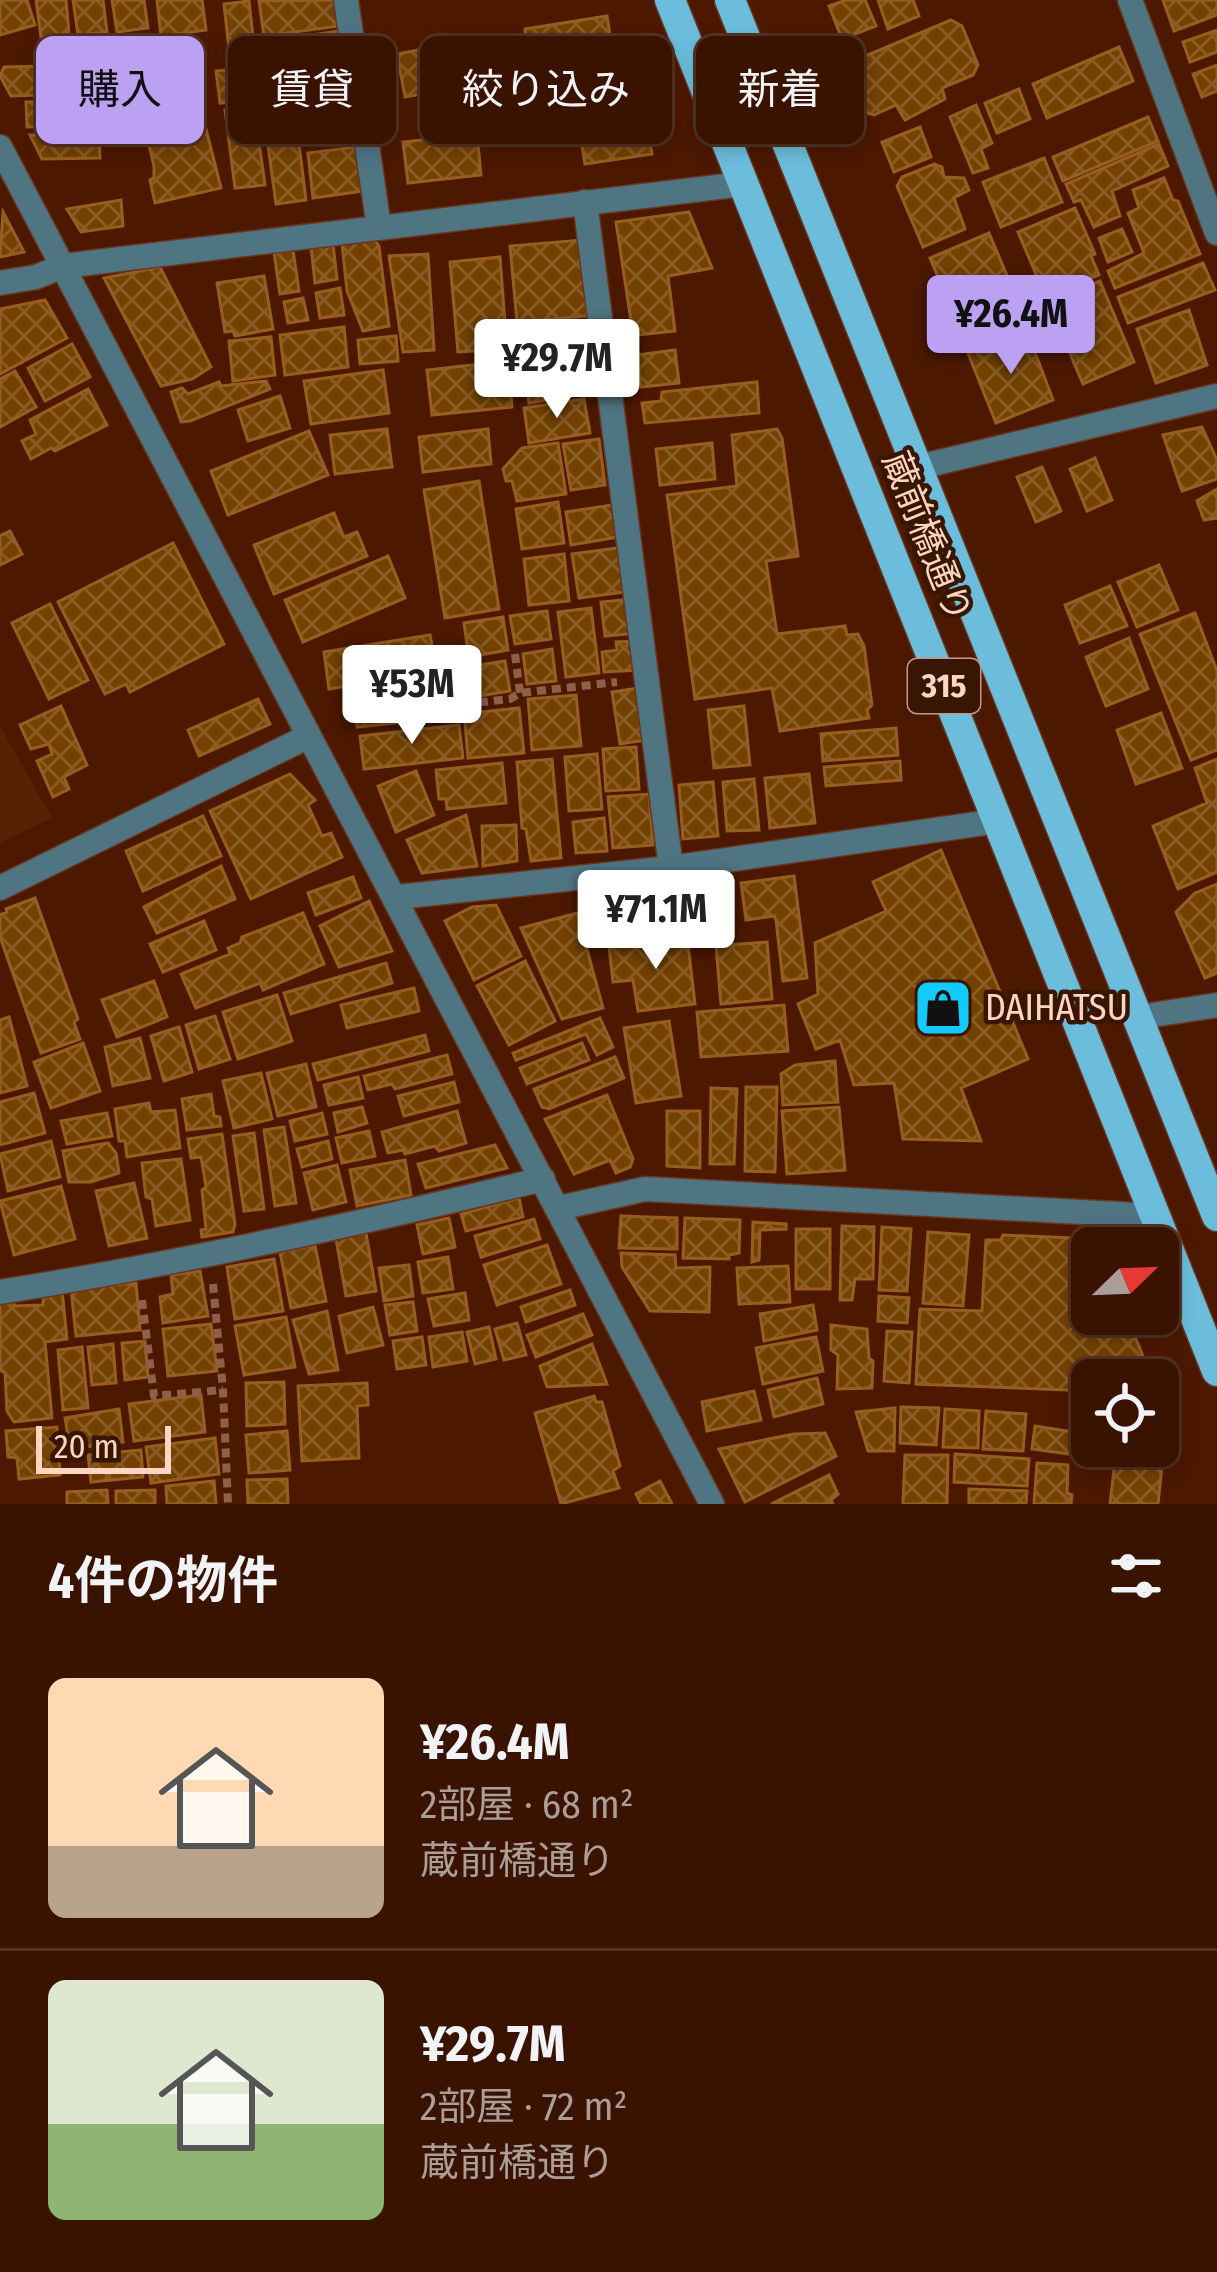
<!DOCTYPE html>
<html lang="ja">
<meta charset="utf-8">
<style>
:root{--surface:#391200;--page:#44200f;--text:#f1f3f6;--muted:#ab9e99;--line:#533222;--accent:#bca0f2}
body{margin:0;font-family:"Fira Sans Condensed","Noto Sans JP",sans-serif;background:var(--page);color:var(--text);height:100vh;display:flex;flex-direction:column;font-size:45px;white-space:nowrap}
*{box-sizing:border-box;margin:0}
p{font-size:39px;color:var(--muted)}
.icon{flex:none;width:66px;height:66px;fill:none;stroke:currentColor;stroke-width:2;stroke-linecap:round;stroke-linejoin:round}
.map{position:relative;height:1504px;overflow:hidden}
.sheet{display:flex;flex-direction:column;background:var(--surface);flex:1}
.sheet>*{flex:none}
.banner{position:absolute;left:36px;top:36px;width:1146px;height:108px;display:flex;gap:24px}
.needle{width:78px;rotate:67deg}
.controls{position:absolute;left:1071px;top:1227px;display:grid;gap:24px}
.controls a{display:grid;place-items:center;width:108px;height:108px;border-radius:18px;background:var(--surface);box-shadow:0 6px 18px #0003,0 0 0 3px var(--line);font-size:60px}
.scale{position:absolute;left:36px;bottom:30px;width:135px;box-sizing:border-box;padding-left:12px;border:6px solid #fed4c3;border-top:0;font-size:33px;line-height:42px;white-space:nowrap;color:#fed4c3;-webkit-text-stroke:9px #391504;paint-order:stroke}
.price{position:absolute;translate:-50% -102px;padding:0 27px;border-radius:12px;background:#fff;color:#222;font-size:39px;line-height:78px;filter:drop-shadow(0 3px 6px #0008)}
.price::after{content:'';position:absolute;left:50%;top:72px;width:36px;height:27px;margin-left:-18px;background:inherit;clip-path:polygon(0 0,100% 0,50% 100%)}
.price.selected{background:var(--accent);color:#111}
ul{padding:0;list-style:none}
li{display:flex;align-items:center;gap:36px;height:300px;padding:0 48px}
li+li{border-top:3px solid var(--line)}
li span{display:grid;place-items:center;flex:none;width:336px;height:240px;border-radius:18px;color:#555}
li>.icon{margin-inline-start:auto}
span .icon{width:144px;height:144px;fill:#fffc;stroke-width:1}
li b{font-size:51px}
h2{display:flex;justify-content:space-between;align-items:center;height:144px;padding:0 48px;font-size:51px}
.chip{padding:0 42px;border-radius:18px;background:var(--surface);box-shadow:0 6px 18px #0003,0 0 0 3px var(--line);font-size:42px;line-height:108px}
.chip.selected{background:var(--accent);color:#111}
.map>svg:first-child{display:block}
</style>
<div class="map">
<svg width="1217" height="1504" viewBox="0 0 1217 1504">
<defs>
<pattern id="building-cross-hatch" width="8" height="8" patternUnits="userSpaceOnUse" patternTransform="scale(3)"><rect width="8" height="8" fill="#734100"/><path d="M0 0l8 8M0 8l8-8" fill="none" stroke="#885c24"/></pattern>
</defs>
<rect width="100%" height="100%" fill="#4c1800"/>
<path fill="#582004" d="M0,726l52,92 -52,25z"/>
<path fill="url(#building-cross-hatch)" stroke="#985e1f" stroke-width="3" d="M0,0h27l8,25 -35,10z
M36,0h30l3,33 -28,4z
M73,0h30l4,32 -29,3z
M112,0h32l4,28 -31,4z
M157,0h45l4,30 -45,6z
M336,0l3,26 -75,10 -5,-35z
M846,0h19l11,26 -34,13 -13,-33z
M878,0h35l6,16 -31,13z
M1163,0h54v15l-43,16z
M249,1l5,45 -25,4 -5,-46z
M607,16l11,70 17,1 4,17 5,2 8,48 -67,10 -15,-93 -25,2 -2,-7 -16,2 -2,-39z
M951,20l11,6 16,39 -5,10 -31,13 3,11 -40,21 -9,-15 -22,10 -7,-2 -20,-47 4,-4z
M1217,30v22l-27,10 -7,-20z
M339,31l4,26 -75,9 -4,-24z
M509,37l9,41 -41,8 -8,-42z
M451,44l9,43 -55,10 -8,-43z
M1119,47l14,34 -86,37 -14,-34z
M342,63l3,26 -52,7 -4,-26z
M90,65l1,28 -80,3 -11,-20 4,-9z
M1217,65v26l-15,6 -9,-23z
M256,67l4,32 -40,4 -4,-32z
M192,74l29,114 -66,15 -5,-23 4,-3v-11l-19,-79z
M531,87l1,23 -107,18 -1,-23z
M1019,89l11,30 -33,14 -12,-30z
M346,97l6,40 -42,6 -5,-40z
M100,100l1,26 -74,1 -1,-25z
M294,104l12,96 -30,4 -13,-96z
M976,105l16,38 -11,6 7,19 -15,5 -23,-56z
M254,106l11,79 -30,3 -10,-78z
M1148,117l10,24 -95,40 -10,-24z
M920,127l11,30 -37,15 -12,-30z
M99,134l1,24 -58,1 -12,-24z
M477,134l4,41 -73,8 -5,-41z
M1159,144l9,22 -56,25 8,25 -26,11 -13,-27 -7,2 -8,-18z
M357,147l7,44 -51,7 -5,-45z
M1044,158l18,44 -61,25 -18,-45z
M934,164l8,3 2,10 20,1 5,12 -15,8 11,31 -42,18 -26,-61 5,-9z
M1164,178l9,22 5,1 22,53 -85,34 -7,-17 36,-18 -16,-40 11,-5 -6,-18z
M121,200l2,26 -42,6 -14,-23z
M1075,208l20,46 -4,2 8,19 -49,20 -7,-16h-5l-20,-47z
M3,212l21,40 -24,5z
M689,212l23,56 -44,8 7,55 -37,4 -7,-14 -15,-99z
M1122,229l10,23 -24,10 -9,-24z
M989,233l25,59 -59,25 -25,-59z
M374,239l5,7 10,80 -26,5 -16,-40 -5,-48z
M581,240l6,76 -70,6 -7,-76z
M333,244l4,35 -22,4 -4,-36z
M293,250l6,41 -19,3 -6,-41z
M428,254l6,96 -31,2 -14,-96z
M500,257l7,92 -49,3 -8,-90z
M1203,263l12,27 -87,33 -10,-26z
M160,267l51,100 -19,12 -31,7 -57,-108z
M264,276l9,53 -38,7 -2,-5 -8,1 -8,-49z
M1100,281l34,81 -51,22 -35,-82z
M340,288l4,27 -24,3 -4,-25z
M303,298l5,22 -20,3 -4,-21z
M1016,299l8,18 -45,19 -8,-20z
M45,300l22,38 -67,36v-65z
M1189,310l18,55 -51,18 -19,-54z
M344,327l4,40 -63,8 -5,-40z
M1027,331l26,69 -57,23 -28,-70z
M396,336l2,25 -38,3 -2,-24z
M271,337l4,38 -42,6 -4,-40z
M72,344l18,33 -45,24 -17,-33z
M597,346l6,45 -74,12 -7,-47z
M675,350l4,33 -38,4 -4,-32z
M508,361l4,46 -80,8 -5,-45z
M383,370l6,43 -78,11 -7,-43z
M15,371l21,36 -36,20v-48z
M266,381l4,8 -80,32 -9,1 -10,-30 11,-4 6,6 31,-12 2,4z
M757,382l2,31 -114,10 -3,-20 19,-2 1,-9z
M88,389l19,36 -52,26 -4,-3 -20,11 -9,-18 14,-7 -6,-14z
M280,396l10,32 -42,13 -10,-31z
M584,399l6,34 -61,10 -5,-35z
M1202,427l15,33v19l-35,12 -19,-56z
M387,429l5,38 -57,7 -5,-39z
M488,429l3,35 -68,8 -4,-35z
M777,429l5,9 16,118 -32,5 11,73 68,-8 2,9 11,-1 6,12 8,59 -5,5 2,8 -89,13 -8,-43 -77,11 -28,-204 70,-9 -5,-51z
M309,431l19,44 -100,40 -17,-44z
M599,439l6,46 -34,5 -8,-46z
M558,443l8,51 -49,7 -5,-20h-6l-3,-12 19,-21z
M712,443l3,36 -55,6 -4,-36z
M1095,458l17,42 -25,11 -17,-42z
M1042,467l19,44 -25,11 -19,-45z
M479,481l20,128 -54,9 -21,-128z
M1217,489v29l-13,2 -7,-19z
M558,502l6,41 -42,6 -6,-40z
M619,504l5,32 -53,9 -5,-33z
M334,513l10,24 13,-5 10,24 -93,38 -20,-49z
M10,531l12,23 -22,11v-29z
M173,543l51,101 -94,48 -4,-8 -21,10 -47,-92z
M625,547l7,44 -53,7 -7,-44z
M564,554l5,47 -40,4 -5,-46z
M388,556l17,42 -102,44 -18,-42z
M1159,565l19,45 -41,17 -19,-45z
M1110,586l17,40 -47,17 -15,-38z
M634,599l4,34 -33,3 -4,-34z
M50,604l38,76 -39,19 -37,-76z
M591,608l8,65 -33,4 -8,-65z
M547,611l4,28 -36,5 -5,-28z
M1195,613l22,58v79l-26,10 -51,-126z
M503,617l5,33 -39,7 -5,-34z
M430,635l7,36 -108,18 -5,-37z
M1129,638l19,51 -42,17 -20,-49z
M639,641l1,29 -36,2 -2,-20 15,-2 -1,-8z
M552,649l4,32 -29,3 -4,-30z
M505,661l5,30 -31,5 -6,-30z
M453,684l4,33 -100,10 -3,-34z
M639,688l7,52 -26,4 -8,-52z
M576,695l5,51 -49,4 -4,-51z
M258,699l12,25 -71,32 -11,-26z
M61,706l26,59 -23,12 5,12 -16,8 -16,-36 15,-7 -3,-10 -18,5 -11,-24z
M744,706l6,59 -36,3 -6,-58z
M519,708l5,45 -56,5 -3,-36 14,-4v-6z
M1161,713l21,55 -46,16 -19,-54z
M459,725l4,33 -99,11 -4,-33z
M896,728l2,27 -75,6 -2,-27z
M636,747l3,42 -33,2 -3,-42z
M597,754l5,55 -33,2 -4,-54z
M552,759l9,99 -30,3 -5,-32 -4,-1 -5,-66z
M1217,759v113l-39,17 -25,-63 54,-23 -12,-35z
M900,761l1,19 -75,6 -2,-19z
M502,763l4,40 -59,6 -1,-10h-7l-3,-29z
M416,771l18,44 -38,17 -18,-46z
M290,774l25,26 -7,5 14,31 9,-3 11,24 -91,42 -41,-88z
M809,774l6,49 -45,5 -5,-50z
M754,779l5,51 -32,1 -4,-49z
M713,782l5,54 -35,3 -4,-54z
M649,794l4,51 -40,3 -5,-51z
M466,815l11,51 -55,7 -15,-33z
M203,816l18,40 -78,35 -17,-40z
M604,818l3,33 -31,2 -3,-31z
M516,825l1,36 -34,5 -1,-40z
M941,850l87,209 -67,29 20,53 -78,-2 -9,-56 -40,2 -14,-45 -24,9 -18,-45 20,-10 -3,-51 71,-32 -13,-29z
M221,866l14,33 -78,34 -13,-26z
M794,876l13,102 -24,3 -7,-61 -2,-4 -28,4 -5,-37z
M353,877l8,21 -45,17 -8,-22z
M1217,884v89l-12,5 -29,-66 19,-19z
M676,892l5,37 -33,6 -7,-39z
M35,898l43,121 -4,3 6,17 -39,14 -41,-116v-22l7,-3 -1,-3z
M635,898l6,36 -30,4 -6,-36z
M369,901l23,50 -53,16 -19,-41z
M496,905l25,51 -47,24 -29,-59 27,-14z
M303,913l21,51 -61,26 -3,-7 -64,25 -15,-34 49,-20 -2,-6 12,-5 2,-6z
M577,913l26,95 -41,11 -41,-91z
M204,921l12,29 -53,22 -13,-28z
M687,936l8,68 -57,7 -5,-31 -20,2 -4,-36z
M767,942l5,57 -51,5 -5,-58z
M525,961l30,60 -46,24 -32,-59z
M386,963l6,20 -101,31 -7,-21z
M154,981l13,36 -50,20 -15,-37z
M414,988l5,23 -72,17 -6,-23z
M277,995l15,46 -54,18 -15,-47z
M784,1005l4,46 -87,6 -4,-45z
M215,1016l15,43 -31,10 -13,-44z
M9,1017l18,69 -27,7v-73z
M600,1018l13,29 -16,8 -11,-21 -70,26 -3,-7z
M669,1021l12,75 -45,7 -12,-75z
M179,1027l13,45 -28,9 -13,-45z
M425,1035l4,16 -111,29 -5,-16z
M140,1038l10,40 -37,8 -8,-39z
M83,1043l17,48 -49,17 -17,-46z
M582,1043l7,17 -62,24 -7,-16z
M447,1055l5,19 -57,15 -3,-5 -24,6 -4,-14z
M615,1057l9,21 -75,31 -7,-2 -8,-18z
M835,1061l3,41 -55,3 -2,-31 14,-9z
M306,1064l10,43 -38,9 -11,-43z
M261,1073l11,46 -38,9 -11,-47z
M358,1077l5,21 -34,7 -5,-20z
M454,1082l5,20 -55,14 -6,-20z
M746,1087h31l-2,85 -30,-1z
M711,1088l26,1 -3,75h-24z
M34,1093l11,40 -45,12v-43z
M211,1094l3,22 6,1 1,9 -34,4 -5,-31z
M607,1095l26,64 -3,8 -14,6 -6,-13 -36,14 -29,-55z
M149,1103l2,9 24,-2 5,38 -53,9 -2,-16h-6l-4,-32z
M362,1107l5,16 -29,9 -4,-19z
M839,1107l6,63 -58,4 -5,-63z
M457,1111l9,32 -27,8 -4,-5 -30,8 -2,-4 -15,3 -6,-21z
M667,1111h33v57l-33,-2z
M107,1113l5,23 -45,8 -6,-23z
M322,1113l5,21 -32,7 -5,-20z
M284,1127l12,76 -21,3 -11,-76z
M369,1131l6,25 -33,7 -6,-25z
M254,1133l10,76 -20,2 -11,-75z
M222,1134l13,90 -2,8 -31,5 -1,-7 5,-1 -4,-39 4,-3 -5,-30 -10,1 -3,-19z
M51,1141l9,36 -52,14 -8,-37z
M328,1141l4,18 -30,8 -5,-18z
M108,1143l8,10 3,20 -28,9h-22l-6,-31z
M495,1145l12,23 -81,20 -8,-24z
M181,1159l9,61 -34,6 -4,-27 -6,-2 -4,-34z
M405,1160l6,35 -54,11 -7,-36z
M337,1165l9,37 -33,8 -9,-37z
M134,1183l13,55 -38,8 -13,-55z
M61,1186l14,53 -61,16 -14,-54z
M519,1198l4,19 -57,14 -5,-17z
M621,1216l56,2v31l-58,-1z
M449,1218l6,29 -32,7 -6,-29z
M685,1218l55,2 -1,33 -10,2v4l-46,-1z
M534,1219l6,20 -59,18 -6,-21z
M753,1222l33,2v5l-26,1 -1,30 -7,2z
M842,1226l32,1 -1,52h-18l-3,21h-12z
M882,1227l29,2 -4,62 -28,-1z
M796,1229h34v60h-34z
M928,1232l41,3 -6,71 -40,-3z
M366,1233l10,58 -30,5 -10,-57z
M1003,1235l92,4 -3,9v66l36,6 25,60h-61v11l-176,-7 4,-75 62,2 4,-71h15z
M315,1245l11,56 -35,7 -11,-56z
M547,1245l14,39 -64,21 -13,-40z
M621,1253l54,2 1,13 34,-1 -1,45 -59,-1 -28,-44z
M448,1257l5,32 -30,4 -5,-31z
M274,1259l9,52 -48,8 -8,-52z
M409,1265l4,31 -29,5 -5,-33z
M788,1266l2,36 -51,2 -2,-36z
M200,1271l8,45 -45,7 -3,-26 13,-3 -2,-19z
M136,1283l4,47 -64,6 -5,-47z
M62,1290l5,49 -22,3 7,76 -38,4 -7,-11 -2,-38 -5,-3v-72l13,-1 1,9 29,-1v-13z
M570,1290l5,15 -49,17 -5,-15z
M465,1293l4,27 -35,6 -6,-27z
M879,1296l30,2 -2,25 -29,-2z
M413,1302l4,29 -27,4 -5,-30z
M813,1305l4,25 -53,11 -4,-27z
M373,1307l10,38 -36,8 -8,-37z
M327,1311l11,59 -29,4 -16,-54z
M583,1314l9,21 -56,22 -9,-22z
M286,1317l9,50 -51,8 -9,-49z
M517,1323l9,32 -22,5 -9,-31z
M211,1324l6,47 -49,5 -5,-47z
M831,1325l36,4 2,29 4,3 -1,27 -35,1 1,-34 -7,-5z
M489,1327l7,32 -21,5 -8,-32z
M887,1331l25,1 -3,51 -25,-2z
M462,1332l5,29 -34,6 -4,-30z
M422,1337l4,28 -29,4 -4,-28z
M816,1337l7,34 -60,13 -7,-36z
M145,1341l3,36 -23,3 -3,-37z
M113,1344l3,39 -24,2 -4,-38z
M592,1344l15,40 -60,3 -7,-21z
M82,1347l6,61 -25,2 -5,-60z
M817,1378l6,26 -49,13 -6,-27z
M284,1382l1,42 -38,2 -1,-43z
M367,1383l1,22 -11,1 2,52 -57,3 -4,-75z
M754,1391l7,29 -54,11 -5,-29z
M201,1395l4,37 -71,9 -5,-37z
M594,1396l2,6h6l18,64 -7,5 6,17 -58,16 -26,-91z
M901,1407l38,1 -3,37 -36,-2z
M895,1408l-1,43h-26l-12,-39z
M119,1409l4,33 -53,7 -5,-31z
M945,1409l34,2 -1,37 -35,-1z
M986,1411l40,3 -3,37 -40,-2z
M1035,1426l38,6 -4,22 -37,-5z
M57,1427l3,48 -41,4 -2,-21 -9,-1 -2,-26z
M287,1431l3,39 -41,3 -3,-38z
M825,1433l11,23 -91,46 -26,-53 75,-15z
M215,1438l4,36 -68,9 -5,-36z
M141,1450l2,27 -52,5 -3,-27z
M955,1454l74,5 -2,27 -73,-4z
M905,1455h43l-1,49h-44z
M1115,1461l47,5 -4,38h-48z
M1037,1463l31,2 -1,28 5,2 -1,9h-37z
M829,1475l9,19 -7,6 2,4h-62z
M287,1479l1,25h-40l-1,-24z
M214,1481l2,23h-49l-1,-18z
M660,1481l12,23h-31l-5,-10z
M969,1489l58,2 -1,13h-57z
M107,1490l1,14h-41v-12z
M155,1490v14h-39v-13z"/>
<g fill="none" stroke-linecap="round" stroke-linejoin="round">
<g stroke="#68361f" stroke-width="27">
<path id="service" d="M585,202l86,666
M0,1292c183,-29 363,-69 543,-113"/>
</g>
<g stroke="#68361f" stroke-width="27">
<path id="minor" d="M346,0l33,228
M1130,0l87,233
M0,147c240,451 478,903 712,1357
M0,283l36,-6 27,-11 680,-82
M915,468l302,-72
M0,888l309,-152
M397,897l274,-29 327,-47
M1139,1017l78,-12
M559,1208l86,-19 511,27"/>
</g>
<g stroke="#68361f" stroke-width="33">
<path id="primary" d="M670,0l547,1371
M730,0l487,1216"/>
</g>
<path stroke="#8f5f4a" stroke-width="8" stroke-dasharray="9 6" stroke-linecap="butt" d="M515,654l5,39
M464,704l46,-5 10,-6 97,-11
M213,1284l10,106 5,114
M142,1300l12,96 69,-6"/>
<use href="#service" stroke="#4f7482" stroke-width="24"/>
<use href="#minor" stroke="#4f7482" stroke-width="24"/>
<use href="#primary" stroke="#6bbddb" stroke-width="30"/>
</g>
<defs>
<g id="shop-square" transform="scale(3)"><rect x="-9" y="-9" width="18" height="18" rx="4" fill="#12cafb" stroke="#391504"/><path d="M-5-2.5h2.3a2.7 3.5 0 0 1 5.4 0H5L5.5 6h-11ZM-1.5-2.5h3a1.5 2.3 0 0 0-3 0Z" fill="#111"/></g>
</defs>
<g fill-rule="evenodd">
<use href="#shop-square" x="943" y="1008"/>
</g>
<g text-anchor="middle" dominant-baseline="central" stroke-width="9" stroke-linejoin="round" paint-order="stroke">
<rect fill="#391504" stroke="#c39b8a" stroke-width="3" x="908" y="659" width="72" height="54" rx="9"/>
<g font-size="33" font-weight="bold" fill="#fed4c3">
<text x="944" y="686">315</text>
</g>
<g font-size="36" fill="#fed4c3" stroke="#391504">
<text transform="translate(927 537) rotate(68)">蔵前橋通り</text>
</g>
<g font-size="36" fill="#fed4c3" stroke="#391504" text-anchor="start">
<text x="985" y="1008">DAIHATSU</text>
</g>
</g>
</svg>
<div class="controls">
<a><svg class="needle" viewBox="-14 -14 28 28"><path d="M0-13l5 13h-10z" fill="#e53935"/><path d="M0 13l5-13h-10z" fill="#ab9e99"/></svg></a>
<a><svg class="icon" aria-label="locate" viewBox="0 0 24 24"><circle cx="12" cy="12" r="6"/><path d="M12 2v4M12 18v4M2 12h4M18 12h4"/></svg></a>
</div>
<div class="scale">20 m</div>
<b class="price selected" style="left:1011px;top:377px">¥26.4M</b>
<b class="price" style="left:557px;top:421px">¥29.7M</b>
<b class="price" style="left:412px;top:747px">¥53M</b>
<b class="price" style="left:656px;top:972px">¥71.1M</b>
<div class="banner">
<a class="chip selected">購入</a>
<a class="chip">賃貸</a>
<a class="chip">絞り込み</a>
<a class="chip">新着</a>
</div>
</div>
<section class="sheet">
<h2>4件の物件<svg class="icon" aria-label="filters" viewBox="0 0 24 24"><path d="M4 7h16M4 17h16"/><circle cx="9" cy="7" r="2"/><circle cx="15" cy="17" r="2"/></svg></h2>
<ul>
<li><span style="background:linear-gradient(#ffd9b3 70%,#b9a48a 0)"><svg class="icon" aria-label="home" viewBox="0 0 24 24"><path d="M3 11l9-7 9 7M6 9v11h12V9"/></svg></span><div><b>¥26.4M</b><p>2部屋 · 68 m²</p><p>蔵前橋通り</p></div></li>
<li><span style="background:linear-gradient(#dfe7d0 60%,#8fb573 0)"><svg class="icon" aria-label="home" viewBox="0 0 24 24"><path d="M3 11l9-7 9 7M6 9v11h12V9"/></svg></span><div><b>¥29.7M</b><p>2部屋 · 72 m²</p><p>蔵前橋通り</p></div></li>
</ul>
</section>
